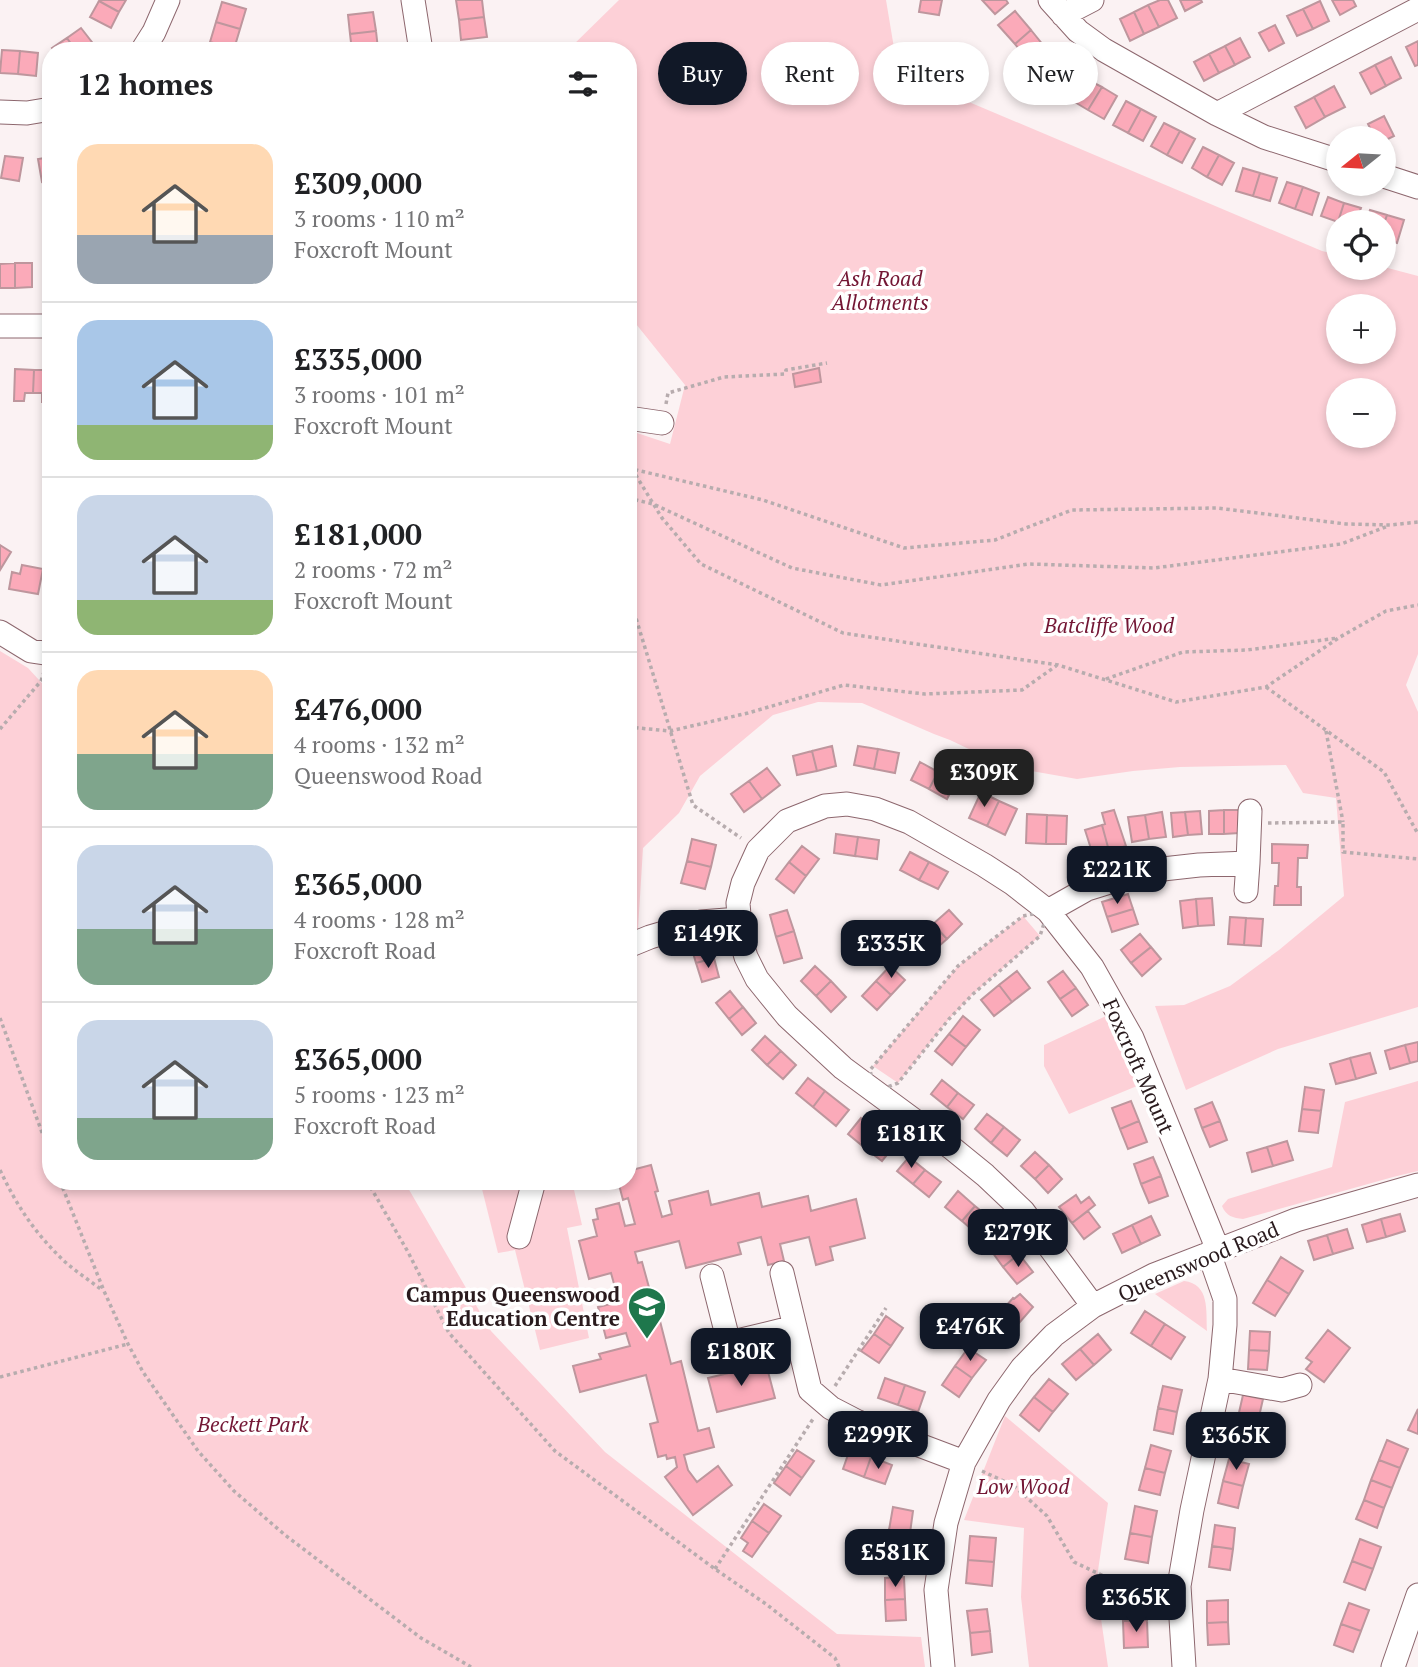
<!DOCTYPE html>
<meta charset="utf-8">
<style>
:root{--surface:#fff;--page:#f2f2f2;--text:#202124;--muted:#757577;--line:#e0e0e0;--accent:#111827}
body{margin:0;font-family:"PT Serif",serif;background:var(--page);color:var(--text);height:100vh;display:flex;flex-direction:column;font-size:26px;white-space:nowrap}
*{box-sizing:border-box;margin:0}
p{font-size:23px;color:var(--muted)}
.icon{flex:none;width:38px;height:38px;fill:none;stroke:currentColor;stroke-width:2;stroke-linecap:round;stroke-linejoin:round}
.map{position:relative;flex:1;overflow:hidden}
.sheet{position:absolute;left:42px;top:42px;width:595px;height:1148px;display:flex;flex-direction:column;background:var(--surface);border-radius:28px;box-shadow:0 4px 10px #0003}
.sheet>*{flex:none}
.banner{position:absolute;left:658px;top:42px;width:654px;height:63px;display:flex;gap:14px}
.needle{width:46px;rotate:252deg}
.tools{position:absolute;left:1326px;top:126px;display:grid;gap:14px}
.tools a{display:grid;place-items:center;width:70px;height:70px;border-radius:50%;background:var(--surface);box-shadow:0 4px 10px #0003;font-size:35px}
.price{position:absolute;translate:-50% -60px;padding:0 16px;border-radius:14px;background:var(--accent);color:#fff;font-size:23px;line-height:46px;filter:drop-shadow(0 2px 4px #0008)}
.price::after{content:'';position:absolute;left:50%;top:42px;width:21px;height:16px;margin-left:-10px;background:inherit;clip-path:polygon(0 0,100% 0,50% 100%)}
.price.active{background:#222;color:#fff}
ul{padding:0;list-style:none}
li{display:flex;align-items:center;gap:21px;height:175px;padding:0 35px}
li+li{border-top:2px solid var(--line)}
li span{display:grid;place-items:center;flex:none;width:196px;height:140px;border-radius:21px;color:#555}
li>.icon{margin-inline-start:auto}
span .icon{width:84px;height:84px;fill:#fffc;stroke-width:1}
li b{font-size:30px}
h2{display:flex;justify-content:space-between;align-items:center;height:84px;padding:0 35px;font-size:30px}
.pill{padding:0 24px;border-radius:32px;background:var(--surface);box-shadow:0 4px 10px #0003;font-size:24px;line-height:63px}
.pill.active{background:var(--accent);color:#fff}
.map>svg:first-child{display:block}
</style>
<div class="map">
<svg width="1418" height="1667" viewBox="0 0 1418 1667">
<rect width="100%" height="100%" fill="#fbf2f3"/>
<path fill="#fdd0d7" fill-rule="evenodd" d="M619,0h267l12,72 424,179 17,4v13l45,-1 34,9v378l-12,31 12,27v295l-140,42 -92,41 -31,-84 29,-1 46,-19 49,-36 65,-54 -8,-98 -33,-5 -17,-28 -106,2 -47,4 -56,8 -57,-10 -49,-19 -21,-10 -16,-6 -72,-31 -44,-1 -45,13 -73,61 -21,37 -36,35 -5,81 -10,5v-504l42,14 15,-59 -57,-71v-263h-61zM1339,306h45v46h-45zM1339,390h45v46h-45z
M0,651l28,17 23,25v488h353l87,150 114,121 232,182 84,3 4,30h-925z
M1023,916l17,20 -67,58 -24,25 -51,64 -25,-17 85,-100z
M1106,1016l15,29 16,41 -68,28 -25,-48v-21z
M1418,1081v90l-25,6 -150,42c-10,-1 -17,-3 -21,-13l6,-7 104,-32 13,-65z
M480,1181h92l10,44 -15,3 22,110 -49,12 -25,-100 -17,3z
M1184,1281c26,3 22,30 23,50l-52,-37z
M1005,1416l103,87 -12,81 12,83h-79l-8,-70 3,-69 -60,-8z"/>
<path fill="#fbaab9" stroke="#be969d" stroke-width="2" d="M100,0h26l-7,12 -20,-11z
M456,0h26l2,17 -25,3z
M921,0h21l-3,15 -20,-3z
M982,0h24l2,3 -13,11z
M1160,0h8l9,18 -18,9 -11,-22z
M1180,0h21l1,2 -17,9z
M1332,0h21l3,6 -16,9z
M99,1l20,11 -8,16 -21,-11z
M1320,1l9,20 -16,8 -10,-20z
M222,2l24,7 -6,20 -24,-7z
M1148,5l11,22 -15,7 -10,-22z
M1303,9l10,20 -16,7 -10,-20z
M1015,11l16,19 -16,14 -17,-19z
M373,12l3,19 -26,3 -2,-19z
M1134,12l10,22 -14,7 -10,-22z
M484,17l3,20 -26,3 -2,-20z
M216,22l24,7 -6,20 -24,-7z
M1275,25l9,18 -15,8 -10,-18z
M81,28l14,18 -7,5h-12l-9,-13z
M1031,30l16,20 -16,14 -16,-20z
M376,31l2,18 -26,2 -2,-17z
M67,38l9,13h-22l-2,-3z
M1240,38l10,19 -15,8 -10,-19z
M1418,41v24l-3,1 -9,-19z
M1225,46l10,19 -16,8 -10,-19z
M2,50l18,1 -2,23 -18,-1z
M20,51l18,2 -2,23 -18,-2z
M1209,54l10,19 -15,8 -10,-19z
M1391,57l10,21 -15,8 -11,-21z
M1061,63l18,10 -14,24 -18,-10z
M1375,65l11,21 -15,8 -11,-21z
M1086,79l16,8 -14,23 -15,-9z
M1334,86l11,21 -20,10 -11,-20z
M1102,87l15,9 -13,23 -16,-9z
M1314,97l11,20 -19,11 -11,-21z
M1126,101l15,8 -13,24 -15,-8z
M1141,109l15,8 -13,24 -15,-8z
M1384,116l10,20 -10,5v-3h-9l-7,-14z
M1164,123l16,8 -13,24 -16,-9z
M1180,131l15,8 -13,24 -15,-8z
M1203,147l16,8 -12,22 -15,-9z
M1219,155l15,8 -12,22 -15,-8z
M5,156l18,2 -4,23 -18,-3z
M51,157v23l-9,2 -4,-23z
M1243,168l17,5 -7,23 -17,-5z
M1260,173l17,5 -7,23 -17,-5z
M1287,182l16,5 -8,22 -16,-6z
M1303,187l16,6 -7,22 -17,-6z
M1328,197l16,6 -6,19 -17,-6z
M1344,203l17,5 -5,14h-18z
M1370,210l17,5 -3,9v-2h-18z
M1387,215l17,5 -7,23 -13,-4v-15z
M15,263v25h-15v-24z
M15,263h17v24l-17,1z
M819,368l2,14 -26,5 -2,-13z
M15,369l19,1 -1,23h-8l-1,8h-10z
M34,370h17v32h-9v-9h-9z
M0,545l11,7 -11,18z
M22,565l21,4 -5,25 -29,-5 3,-17 8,2z
M832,746l4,20 -19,5 -5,-20z
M858,746l20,3 -4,20 -20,-4z
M878,749l21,4 -4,20 -21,-4z
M812,751l5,20 -20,4 -4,-19z
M920,762l18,10 -9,17 -18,-9z
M767,768l13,17 -18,14 -13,-18z
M938,772l18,9 -9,18 -18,-10z
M749,781l13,18 -18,13 -13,-18z
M981,792l18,9 -12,25 -18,-8z
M999,801l18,8 -12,26 -18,-9z
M1114,810l12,36 -17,5 -7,-26 3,-1 -3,-11z
M1224,810v24h-15v-23z
M1224,810h15v23l-15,1z
M1200,811l2,23 -14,1 -3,-23z
M1162,812l4,25 -17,2 -4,-24z
M1185,812l3,23 -15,2 -2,-24z
M1027,814l20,1 -1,29 -20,-1z
M1047,815l20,1 -1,28h-20z
M1145,815l4,24 -17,3 -4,-25z
M1102,825l7,26 -16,4 -8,-25z
M836,834l22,3 -3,19 -21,-3z
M858,837l21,3 -2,19 -22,-3z
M692,839l24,6 -5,22 -24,-6z
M1272,844l36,1 -1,13h-9l-1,29h4v18h-27l1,-19h3l1,-23h-7z
M802,846l17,13 -13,17 -17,-14z
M910,852l19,10 -10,18 -19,-10z
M687,861l24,6 -6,22 -24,-6z
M789,862l17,14 -12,17 -18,-14z
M929,862l19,10 -10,17 -19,-9z
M1128,894l5,15 -26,8 -5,-15z
M1212,898l2,27 -16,1 -2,-27z
M1196,899l2,27 -15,2 -3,-27z
M1133,909l5,15 -26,8 -5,-15z
M787,910l7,21 -18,6 -6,-22z
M949,910l13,14 -15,15 -14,-15z
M1230,917l16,1 -2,27 -16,-1z
M1246,918l17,1 -2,27 -17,-1z
M933,924l14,15 -16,14 -13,-15z
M794,931l8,27 -18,5 -8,-26z
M1140,934l11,13 -20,16 -10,-13z
M708,938l6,20 -18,5 -6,-20z
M1151,947l10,12 -19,17 -11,-13z
M714,958l5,19 -17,5 -6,-19z
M815,966l16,15 -15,15 -15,-15z
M890,966l15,14 -14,15 -15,-14z
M1017,971l13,17 -18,14 -13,-17z
M1063,971l13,17 -16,11 -12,-17z
M831,981l15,16 -15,15 -15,-16z
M876,981l15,14 -14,15 -15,-14z
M999,985l13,17 -18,14 -13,-16z
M1076,988l12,17 -16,11 -12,-17z
M730,991l13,16 -14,12 -13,-16z
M743,1007l13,16 -14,12 -13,-16z
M963,1016l17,14 -14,17 -17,-13z
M949,1034l17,13 -14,18 -17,-14z
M765,1036l16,15 -14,14 -15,-15z
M1418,1042v19l-8,2 -5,-18z
M1405,1045l5,18 -20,6 -5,-18z
M781,1051l15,14 -13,14 -16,-14z
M1370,1053l6,20 -20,6 -6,-21z
M1350,1058l6,21 -20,5 -6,-20z
M808,1078l17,13 -12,16 -17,-14z
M942,1080l16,13 -11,14 -16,-13z
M1305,1087l19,3 -3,21 -19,-2z
M825,1091l24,19 -13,16 -23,-19z
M958,1093l16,12 -11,14 -16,-12z
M1131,1101l8,20 -19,8 -8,-21z
M1212,1102l8,19 -18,7 -7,-19z
M1302,1109l19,2 -3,22 -19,-2z
M987,1114l17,13 -13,16 -16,-14z
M861,1118l17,13 -13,17 -17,-14z
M1139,1121l8,21 -19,7 -8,-20z
M1220,1121l7,19 -17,7 -8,-19z
M1004,1127l16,13 -13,16 -16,-13z
M878,1131l17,14 -13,16 -17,-13z
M1287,1141l6,19 -20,6 -6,-19z
M1267,1147l6,19 -21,6 -5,-19z
M1035,1152l14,13 -14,14 -14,-13z
M909,1157l16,13 -12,14 -16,-13z
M1153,1157l8,19 -20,8 -7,-20z
M651,1165l7,26 -3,1 7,25 10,-3 -3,-13 39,-10 3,14 48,-12 3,14 46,-11 3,15 45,-12 9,39 -35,9 3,13 -17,5 -7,-28 -29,7 4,17 -16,4 -7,-28 -23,6 3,11 -55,14 -7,-27 -44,11 3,11 4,-1 8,29 2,-1 19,74 10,-3 17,70 11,-3 5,19 -30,8 4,15 9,12 21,-16 14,19 -39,30 -28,-38 12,-10 -2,-10 -8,2 -1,-4 -8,2 -8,-33 8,-2 -12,-47 -66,17 -7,-26 28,-7 -2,-5 31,-8 -4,-13 -20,5 -8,-31 21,-5 -8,-29 -22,6 -10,-38 18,-5 -4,-16 5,-1 -2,-10 23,-6 6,23 10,-2 -7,-26 -5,2 -5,-19h10v-10z
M1049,1165l13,14 -14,14 -13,-14z
M925,1170l16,12 -12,15 -16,-13z
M1161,1176l7,20 -19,7 -8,-19z
M958,1191l17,15 -13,15 -17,-14z
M1076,1195l5,8 8,-6 6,8 -23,18 -13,-16z
M975,1206l17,14 -13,16 -17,-15z
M1088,1211l12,16 -16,12 -12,-16z
M1400,1214l5,17 -19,6 -5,-18z
M1151,1216l9,19 -19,9 -9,-19z
M1381,1219l5,18 -19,5 -5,-17z
M1132,1225l9,19 -19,9 -9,-19z
M1347,1229l6,19 -20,6 -6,-19z
M1327,1235l6,19 -19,6 -6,-19z
M1006,1237l13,17 -16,13 -13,-18z
M1019,1254l14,18 -16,12 -14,-17z
M1281,1257l22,14 -14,23 -22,-14z
M1267,1280l22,14 -14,22 -22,-13z
M1020,1294l13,13 -20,23 -15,-15 15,-17 1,1z
M1145,1311l20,13 -14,22 -20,-13z
M998,1315l15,15 -16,16 -15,-15z
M886,1316l17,12 -12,18 -17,-12z
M1165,1324l20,13 -14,22 -20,-13z
M1328,1330l22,18 -26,34 -18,-13 6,-7 -6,-4z
M1250,1331l20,1 -1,19 -20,-1z
M874,1334l17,12 -12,17 -18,-12z
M1098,1334l13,16 -17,15 -14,-16z
M968,1348l18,12 -14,18 -17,-12z
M1080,1349l14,16 -18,15 -14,-16z
M1249,1350l20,1 -2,19 -19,-1z
M766,1364l9,34 -58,14 -9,-34z
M955,1366l17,12 -13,19 -17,-12z
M885,1378l20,7 -7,20 -20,-7z
M1049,1379l19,15 -15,18 -19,-15z
M905,1385l20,7 -7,20 -20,-7z
M1163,1386l19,4 -5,22 -19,-4z
M1243,1395l20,4 -5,22 -20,-4z
M1034,1397l19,15 -14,19 -19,-16z
M1158,1408l19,4 -4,22 -19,-4z
M1418,1409v25l-10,-4z
M1238,1417l20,4 -5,22 -20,-4z
M1387,1440l21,9 -8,19 -21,-8z
M1151,1445l20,6 -6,22 -20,-5z
M850,1449l21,8 -7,20 -21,-8z
M797,1450l17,11 -12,17 -16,-12z
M871,1457l21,8 -7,19 -21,-7z
M1229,1459l20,5 -6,22 -20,-5z
M1379,1460l21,8 -8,20 -21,-8z
M786,1466l16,12 -12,17 -16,-12z
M1145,1468l20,5 -5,22 -21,-5z
M1371,1480l21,8 -8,20 -20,-8z
M1223,1481l20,5 -5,22 -20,-5z
M1364,1500l20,8 -7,20 -21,-9z
M764,1504l17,12 -12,17 -17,-12z
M1135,1506l22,5 -5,26 -22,-4z
M893,1507l20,4 -3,22 -21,-3z
M752,1521l17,12 -17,24 -9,-6 5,-8 -7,-5z
M1215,1525l20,3 -2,21 -21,-3z
M889,1530l21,3 -3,23 -21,-4z
M1130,1533l22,4 -4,26 -23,-4z
M970,1536l26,2 -2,24 -26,-2z
M1360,1539l21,8 -8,22 -21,-8z
M1212,1546l21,3 -3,21 -21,-3z
M968,1560l26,2 -2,24 -26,-3z
M1352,1561l21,8 -8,21 -21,-8z
M904,1577l1,22 -20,1v-22z
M1146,1593l1,27 -24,1 -1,-27z
M905,1599l1,21 -20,1 -1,-21z
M1228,1600v22l-21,1v-22z
M1349,1603l20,7 -8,21 -20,-7z
M987,1609l3,22 -20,2 -3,-22z
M1147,1620l1,27 -24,1 -1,-27z
M1228,1622l1,22 -21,1 -1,-22z
M1341,1624l20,7 -8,21 -19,-7z
M990,1631l2,21 -20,3 -2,-22z"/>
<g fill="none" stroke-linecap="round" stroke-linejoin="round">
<g stroke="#8d676e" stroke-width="25">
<path id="minor" d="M413,0l8,51
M1050,0l28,31 26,19 113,64 47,23 75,24
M1063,15l29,-15
M142,51l12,-19 14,-32
M0,112l27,1 24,-4
M1217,114l201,-105
M1384,176l34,11
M0,326h51
M628,418l34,5
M0,632l31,19 20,3
M1248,863l2,-52
M1048,911l39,-22 58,-18 54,-6 49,-2 -2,28
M628,946l22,-9 51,-15 38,-3
M519,1237l15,-56
M782,1273l28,117 21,18 27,14 106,40
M712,1276l17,67 66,-16
M1093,1306l-70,-95 -38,-36 -32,-26 -110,-81 -56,-52 -30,-37 -11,-22 -5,-17 -3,-37 5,-20 15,-33 29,-29 38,-15 22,-2 28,5 34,13 75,43 28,18 36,28 44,56 40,71 86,212
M1220,1379l62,11 18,-5
M943,1667l-7,-77 10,-67 18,-61 35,-62 23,-32 32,-33 39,-29 61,-31 142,-55 122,-35
M1184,1667l-5,-81 13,-76 28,-131 5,-54v-26l-16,-46
M1393,1667l25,-72"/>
</g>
<path stroke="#b7acae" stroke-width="3.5" stroke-dasharray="3.5 3.5" stroke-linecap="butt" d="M666,404l2,-11 56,-16 61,-3 1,-4 41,-7
M628,468l135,32 141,48 91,-8 77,-30 145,-2 129,16 44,1 28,-3
M632,469l30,49 39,46 142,69 215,32 118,37 90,-15 74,-50 46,-26 32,-6
M628,498l25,6 139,64 89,17 148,-21 125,4 187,-24 47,-18
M628,592l65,213 48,33
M1106,679l77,-27 64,-2 91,-12
M1266,687l118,85 34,62
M628,727l42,4 78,-18 96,-28 81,9 97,-4 34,-24
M0,729l41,-48 3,-9
M1326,731l17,91
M1268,823l75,-1v30l75,7
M1048,911l-8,25 -67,58 -24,25 -51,64 -23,9 -5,-22 88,-104 65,-50z
M0,1018l51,139
M0,1170c17,36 34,62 63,90 12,11 26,20 39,30
M60,1181l44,110 24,53 15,28 55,79 36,40 51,44 136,103 50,29
M367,1181l41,71 41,81 106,118 160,118 51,35 69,54 4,9
M0,1377l128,-33
M835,1386l51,-78
M982,1471l32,15 33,30 27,46 42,20 43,4
M715,1569l98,-150"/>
<use href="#minor" stroke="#fff" stroke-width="23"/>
</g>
<defs>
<g id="school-pin" transform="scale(2.0125)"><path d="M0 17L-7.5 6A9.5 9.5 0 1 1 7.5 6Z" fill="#1e774c" stroke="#fff"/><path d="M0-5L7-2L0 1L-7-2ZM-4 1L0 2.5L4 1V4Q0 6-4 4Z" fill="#fff"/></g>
</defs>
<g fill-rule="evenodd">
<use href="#school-pin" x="647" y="1306"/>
</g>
<g text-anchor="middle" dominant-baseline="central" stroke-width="7" stroke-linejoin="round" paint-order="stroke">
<g font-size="21" font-style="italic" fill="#731634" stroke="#fff">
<text x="880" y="278">Ash Road<tspan x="880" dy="24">Allotments</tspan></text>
<text x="1109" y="625">Batcliffe Wood</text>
<text x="253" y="1424">Beckett Park</text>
<text x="1023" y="1486">Low Wood</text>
</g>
<g font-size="21" fill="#291a1d" stroke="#fff">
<text transform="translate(1139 1066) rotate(66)">Foxcroft Mount</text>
<text transform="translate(1198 1261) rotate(-23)">Queenswood Road</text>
</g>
<g font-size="21" font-weight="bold" fill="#291a1d" stroke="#fff" text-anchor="end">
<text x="620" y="1294">Campus Queenswood<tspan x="620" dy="24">Education Centre</tspan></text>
</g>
</g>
</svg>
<div class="tools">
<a><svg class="needle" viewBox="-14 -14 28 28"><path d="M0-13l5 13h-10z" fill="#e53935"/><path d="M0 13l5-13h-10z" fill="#757577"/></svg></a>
<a><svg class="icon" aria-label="locate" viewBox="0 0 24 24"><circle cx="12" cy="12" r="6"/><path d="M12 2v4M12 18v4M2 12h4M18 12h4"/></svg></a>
<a>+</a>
<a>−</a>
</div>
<b class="price active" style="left:984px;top:809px">£309K</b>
<b class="price" style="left:1117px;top:906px">£221K</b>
<b class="price" style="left:708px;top:970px">£149K</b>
<b class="price" style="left:891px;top:980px">£335K</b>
<b class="price" style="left:911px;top:1170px">£181K</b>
<b class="price" style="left:1018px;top:1269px">£279K</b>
<b class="price" style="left:970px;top:1363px">£476K</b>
<b class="price" style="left:741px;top:1388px">£180K</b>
<b class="price" style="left:878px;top:1471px">£299K</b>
<b class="price" style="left:1236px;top:1472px">£365K</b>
<b class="price" style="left:895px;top:1589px">£581K</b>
<b class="price" style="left:1136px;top:1634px">£365K</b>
<div class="banner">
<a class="pill active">Buy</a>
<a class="pill">Rent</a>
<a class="pill">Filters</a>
<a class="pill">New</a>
</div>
<section class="sheet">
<h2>12 homes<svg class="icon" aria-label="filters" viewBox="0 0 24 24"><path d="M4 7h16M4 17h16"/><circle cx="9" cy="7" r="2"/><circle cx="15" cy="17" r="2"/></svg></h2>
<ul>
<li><span style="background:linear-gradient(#ffd9b3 65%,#9aa5b1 0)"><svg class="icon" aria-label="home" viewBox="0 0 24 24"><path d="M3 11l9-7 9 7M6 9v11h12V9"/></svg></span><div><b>£309,000</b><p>3 rooms · 110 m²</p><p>Foxcroft Mount</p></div></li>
<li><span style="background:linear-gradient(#a9c7e8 75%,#8fb573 0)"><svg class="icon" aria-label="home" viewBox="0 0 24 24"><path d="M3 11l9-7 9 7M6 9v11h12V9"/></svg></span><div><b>£335,000</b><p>3 rooms · 101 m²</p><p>Foxcroft Mount</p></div></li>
<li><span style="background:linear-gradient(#c9d6e8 75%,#8fb573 0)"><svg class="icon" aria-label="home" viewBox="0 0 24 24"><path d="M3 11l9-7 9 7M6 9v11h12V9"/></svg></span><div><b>£181,000</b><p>2 rooms · 72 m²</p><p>Foxcroft Mount</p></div></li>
<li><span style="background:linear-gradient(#ffd9b3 60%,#7fa58c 0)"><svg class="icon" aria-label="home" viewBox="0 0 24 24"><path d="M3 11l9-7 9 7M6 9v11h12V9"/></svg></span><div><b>£476,000</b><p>4 rooms · 132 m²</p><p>Queenswood Road</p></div></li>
<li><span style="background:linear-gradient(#c9d6e8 60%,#7fa58c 0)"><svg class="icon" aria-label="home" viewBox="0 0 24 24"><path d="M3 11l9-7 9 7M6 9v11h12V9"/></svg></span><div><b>£365,000</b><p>4 rooms · 128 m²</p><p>Foxcroft Road</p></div></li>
<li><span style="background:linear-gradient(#c9d6e8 70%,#7fa58c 0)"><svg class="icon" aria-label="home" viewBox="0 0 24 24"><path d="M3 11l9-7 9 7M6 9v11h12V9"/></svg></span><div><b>£365,000</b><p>5 rooms · 123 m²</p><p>Foxcroft Road</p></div></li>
</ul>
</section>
</div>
